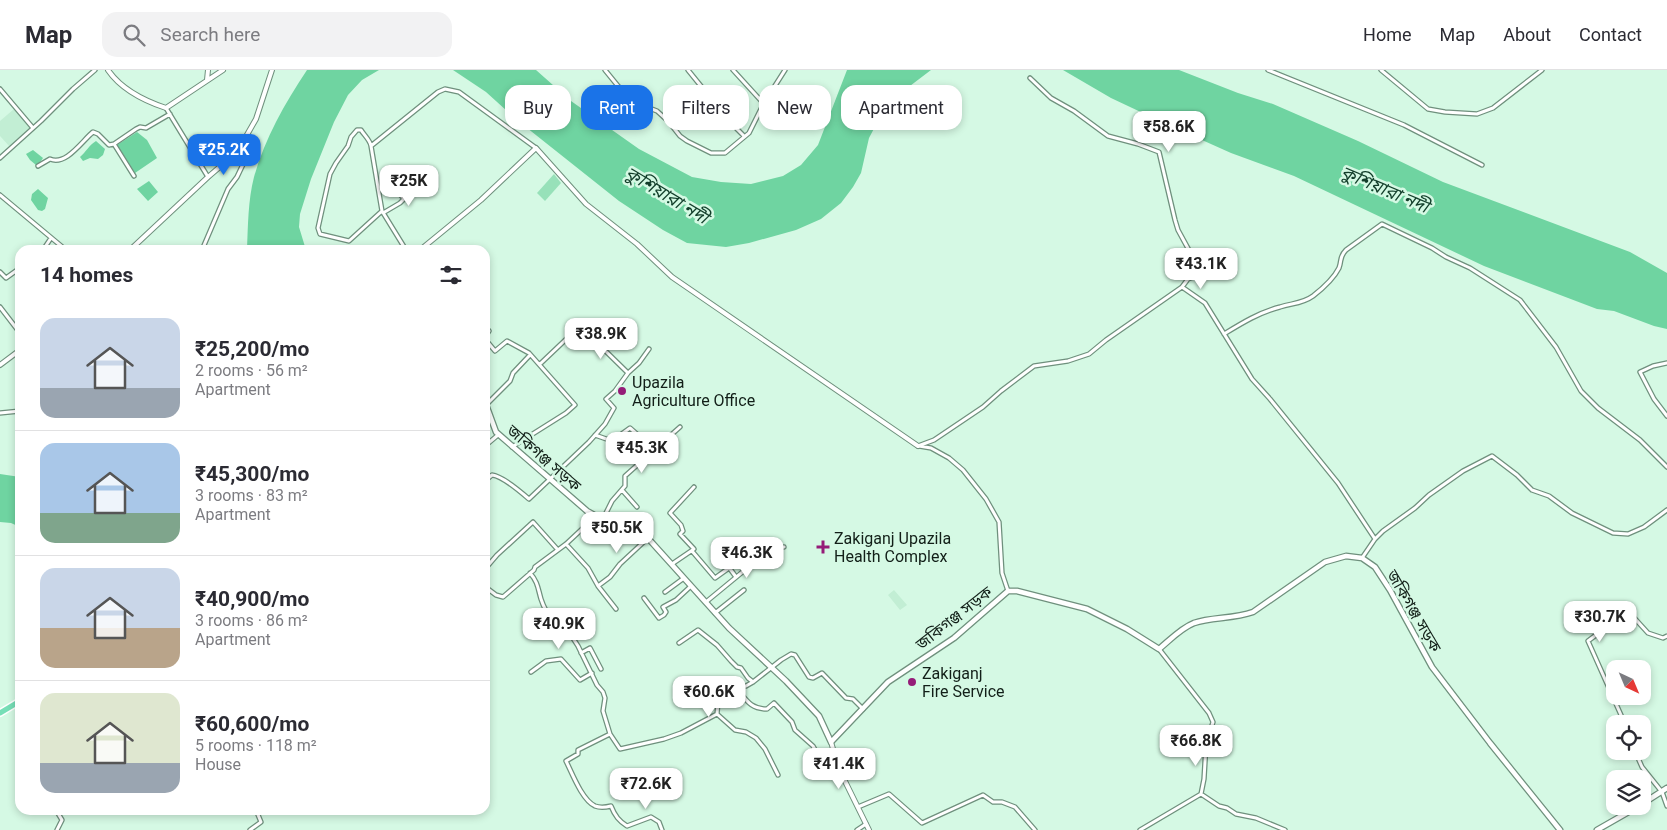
<!DOCTYPE html>
<meta charset="utf-8">
<style>
:root{--surface:#fff;--page:#f2f2f3;--text:#2b2b33;--muted:#7c7c81;--line:#e1e1e2;--accent:#1a73e8}
body{margin:0;font-family:Roboto,"Noto Sans Bengali",sans-serif;background:var(--page);color:var(--text);height:100vh;display:flex;flex-direction:column;font-size:19px;white-space:nowrap}
*{box-sizing:border-box;margin:0}
p{font-size:16px;color:var(--muted)}
.icon{flex:none;width:28px;height:28px;fill:none;stroke:currentColor;stroke-width:2;stroke-linecap:round;stroke-linejoin:round}
.map{position:relative;flex:1;overflow:hidden}
.side{position:absolute;left:15px;top:175px;width:475px;height:570px;display:flex;flex-direction:column;background:var(--surface);border-radius:15px;box-shadow:0 2px 8px #0003}
.side>*{flex:none}
.hud{position:absolute;left:505px;top:15px;width:475px;height:45px;display:flex;gap:10px}
.needle{width:32px;rotate:136deg}
.tools{position:absolute;left:1606px;top:590px;display:grid;gap:10px}
.tools a{display:grid;place-items:center;width:45px;height:45px;border-radius:10px;background:var(--surface);box-shadow:0 2px 8px #0003;font-size:25px}
.price{position:absolute;translate:-50% -42px;padding:0 11px;border-radius:10px;background:#fff;color:#222;font-size:16px;line-height:32px;filter:drop-shadow(0 1px 2px #0008)}
.price::after{content:'';position:absolute;left:50%;top:30px;width:15px;height:11px;margin-left:-8px;background:inherit;clip-path:polygon(0 0,100% 0,50% 100%)}
.price.on{background:var(--accent);color:#fff}
ul{padding:0;list-style:none}
li{display:flex;align-items:center;gap:15px;height:125px;padding:0 25px}
li+li{border-top:1px solid var(--line)}
li span{display:grid;place-items:center;flex:none;width:140px;height:100px;border-radius:15px;color:#555}
li>.icon{margin-inline-start:auto}
span .icon{width:60px;height:60px;fill:#fffc;stroke-width:1}
li b{font-size:21px}
h2{display:flex;justify-content:space-between;align-items:center;height:60px;padding:0 25px;font-size:21px}
.chip{padding:0 18px;border-radius:15px;background:var(--surface);box-shadow:0 2px 8px #0003;font-size:18px;line-height:45px}
.chip.on{background:var(--accent);color:#fff}
header{display:flex;align-items:center;gap:30px;box-sizing:border-box;height:70px;padding:0 25px;background:var(--surface);border-bottom:1px solid var(--line)}
header strong{font-size:24px}
nav{display:flex;gap:28px;margin-inline-start:auto;font-size:18px}
.search{width:350px;height:45px;background:var(--page);display:flex;align-items:center;gap:12px;box-sizing:border-box;padding:0 18px;border-radius:15px;color:var(--muted);font-size:19px}
.map>svg:first-child{display:block}
</style>
<header>
<strong>Map</strong>
<div class="search"><svg class="icon" aria-label="search" viewBox="0 0 24 24"><circle cx="10" cy="10" r="6"/><path d="M15 15l6 6"/></svg>Search here</div>
<nav><a>Home</a><a>Map</a><a>About</a><a>Contact</a></nav>
</header>
<div class="map">
<svg width="1667" height="760" viewBox="0 0 1667 760">
<rect width="100%" height="100%" fill="#d5f9e4"/>
<path fill="#c2eed4" d="M14,39l17,19 -21,19 -10,-11v-15z
M894,520l13,15 -7,5 -12,-15z"/>
<path fill="#97e1b9" d="M554,104l7,9 -16,18 -8,-8z"/>
<path fill="#6fd4a1" d="M307,0h72l-17,10 -14,15 -14,27 -23,57 -11,35 -1,13 7,23h-59c1,-24 1,-50 7,-73 11,-39 31,-74 53,-107z
M453,0h83l35,31 68,48 53,28 29,5 30,2 32,-8 18,-11 17,-20 29,-75h84l-25,19 -28,32 -9,17 -8,35 -8,14 -12,16 -20,16 -25,11 -47,13 -23,4 -39,-4 -24,-13 -44,-29 -102,-81 -31,-28z
M1063,0h116l59,23 35,11 85,37 85,41 187,70 37,21v56l-13,-3 -40,-15 -17,-2 -113,-43 -190,-90 -63,-23 -67,-30 -53,-25z
M137,62l10,8 10,18 -22,15 -18,-28z
M96,71l9,8 -2,6 -5,4 -8,-1 -7,3 -3,-4c6,-5 9,-12 16,-16z
M33,80l10,8 -2,3 -5,4 -6,-5 -4,-6z
M149,111l9,11 -10,9 -11,-12z
M38,119l10,9 -3,11 -3,2 -4,-1 -7,-10 1,-6z
M0,404l20,3v50l-9,-4 -11,-1z"/>
<g fill="none" stroke-linecap="round" stroke-linejoin="round">
<g stroke="#6f907d" stroke-width="5.5">
<path id="minor" d="M605,0l13,16 18,17 21,8 12,11 11,14 7,5 24,12h14l24,-20 15,-30 21,-33
M688,0l42,52 14,14
M733,0l31,34
M1268,0l136,55 78,40
M1381,0l47,39 17,3 32,2 16,-6 49,-38
M1030,8l21,20 23,13 34,25 30,8 21,8 16,68 3,10 24,44 -14,5 -6,8
M0,19l33,39
M166,38l42,69
M114,74l20,32
M371,76c-1,-6 -7,-11 -10,-16h-4l-6,7 -3,9 -12,17 -6,11 -12,54 2,6 29,7 33,-30
M0,88l41,-37 32,-32 22,-19
M38,96l12,-7c16,7 32,-18 43,-27l5,2 11,11 5,-1 22,-15 4,-2 6,1 24,-14
M0,125l66,55
M383,143l17,-10 4,-4 -7,-8
M41,180l4,-3
M49,180l-4,-3 6,-9
M202,180l26,-61 9,-12 10,-21 -8,-10
M406,180l-24,-39 -11,-65 67,-54 7,-3 14,3 77,56
M0,202l6,6 14,-10
M0,237l20,26
M485,256l4,5 -4,6
M1224,264c18,-11 36,-22 56,-27 12,-4 22,-3 33,-11 9,-7 21,-18 26,-28 3,-8 0,-11 7,-18l36,-26 50,24 14,9 24,11 50,32 36,47 25,44 17,17 42,32 27,27
M485,269l10,12 12,-10 22,12 46,52 -9,8 -54,34
M1667,293l-14,3 -13,6 14,27 13,17
M540,294l40,-38 48,47 11,-10 10,-14
M486,335l24,-24 3,-8 17,-18
M0,343l20,-2
M595,365l17,6 18,-13 25,22
M485,376l13,-11
M918,376l16,-6 49,-33 18,-16 33,-25 34,-5 21,-7 17,-14 76,-53 23,16 47,76 18,20 68,84 37,56 -13,19
M919,376l12,2 18,10 14,12 23,29 13,23 3,51 6,18
M485,411l7,-6c10,1 29,17 37,24l60,-57 16,-18 9,-16 -8,-9 9,-8 13,-18
M622,420l15,17
M603,449l9,-18 13,-15v-10l55,-49
M1375,469l8,-8 32,-23 14,-13 34,-24 29,-15 25,19 15,15 17,6 23,17 41,20 15,1 16,-7 23,-17
M566,474l22,24 10,18 18,23
M714,477l22,30
M692,481l23,27 14,-10
M672,494l22,-15 -14,-15 3,-3 -2,-6 -11,-12 24,-26
M485,499l12,-14 36,-33 25,28
M530,503c8,9 8,16 11,26 3,10 10,21 16,30h6l6,3 9,14 19,39 6,7 2,6 -2,13 7,23 -32,16v4l-12,7c6,12 16,39 29,45 5,2 12,1 16,0 4,10 8,15 16,20l24,-9 8,5 3,8
M598,516l12,-9 10,-13 28,-26
M485,520l3,-1 8,6 7,2 31,-27 1,-3 31,-23 30,-28
M665,522l19,-14
M644,528l15,20 5,-3 2,-3 -3,-5 13,-7 15,-14
M706,532l62,-51 6,-3 10,-1
M715,543l29,-23
M563,559l21,-18
M679,573l19,-13 19,15 14,16 6,6 4,1 7,10 5,4
M1159,579l50,64 4,9 -7,23 -2,34 -3,15 18,12 8,2 9,6 20,4 29,12
M581,583l9,-5 11,21
M531,602l15,-11 15,-2 19,21 12,-7
M737,619c10,12 14,20 30,20l7,-6 18,19 3,8 18,16 9,16 15,-2
M1625,654l-37,-83 40,-30 20,22 15,5 4,-2
M610,664l10,15 44,-10 17,-6 36,-19
M1635,681l7,16 20,25 5,14
M778,705l-13,-26 -9,-11 -10,-6 -11,-2 -18,-16 1,-12 22,-15 6,-1 7,-4 28,-22 10,-6 4,1 14,22 4,1 9,-5 24,25 7,1 10,10
M858,737l31,-13 33,29 61,-28 10,7h9l13,5 20,23
M56,740l6,10 -5,10
M250,760l11,-8 -5,-12
M857,760l9,-6
M1140,760l61,-36"/>
</g>
<g stroke="#6f907d" stroke-width="6">
<path id="tertiary" d="M108,0c13,19 37,31 58,38l57,-38
M207,10l1,-10
M130,180l78,-73 14,-12 22,-25 12,-21 16,-49
M420,180l61,-50 55,-52 50,56 51,40 35,33 246,169
M0,295l20,-15
M831,672l8,27 30,61"/>
</g>
<g stroke="#6f907d" stroke-width="7">
<path id="secondary" d="M485,332l11,30 91,79 9,5 50,20 83,92 57,53 33,35 12,26 57,-60 66,-44 54,-47h9l70,18 40,20 32,20c11,-9 22,-21 35,-26 18,-6 39,-4 59,-11l72,-50 21,-6 16,2 13,9 15,23 42,77 58,76 70,87
M1642,734l25,-16
M1597,760l42,-24"/>
</g>
<g stroke="#fff" stroke-width="8">
<path id="primary" d="M0,643l20,-12"/>
</g>
<use href="#minor" stroke="#fff" stroke-width="3"/>
<use href="#tertiary" stroke="#fff" stroke-width="4"/>
<use href="#secondary" stroke="#fff" stroke-width="4.5"/>
<use href="#primary" stroke="#77dfb7" stroke-width="5"/>
</g>
<g fill="#951c78" stroke="#d5f9e4" stroke-width="2">
<circle cx="622" cy="321" r="5"/>
<path d="M820.5 469.5h5v5h5v5h-5v5h-5v-5h-5v-5h5z"/>
<circle cx="912" cy="612" r="5"/>
</g>
<g text-anchor="middle" dominant-baseline="central" stroke-width="5" stroke-linejoin="round" paint-order="stroke">
<g font-size="16" fill="#121f18" stroke="#d5f9e4" text-anchor="start">
<text x="632" y="312">Upazila<tspan x="632" dy="18">Agriculture Office</tspan></text>
<text x="834" y="468">Zakiganj Upazila<tspan x="834" dy="18">Health Complex</tspan></text>
<text x="922" y="603">Zakiganj<tspan x="922" dy="18">Fire Service</tspan></text>
</g>
<g font-size="16" fill="#121f18" stroke="#d5f9e4">
<text transform="translate(544 388) rotate(41)">জকিগঞ্জ সড়ক</text>
<text transform="translate(1414 541) rotate(60)">জকিগঞ্জ সড়ক</text>
<text transform="translate(954 548) rotate(-38)">জকিগঞ্জ সড়ক</text>
</g>
<g font-size="18" font-style="italic" fill="#123e2a" stroke="#d5f9e4">
<text transform="translate(1385 119) rotate(23)">কুশিয়ারা নদী</text>
<text transform="translate(667 125) rotate(31)">কুশিয়ারা নদী</text>
</g>
</g>
</svg>
<div class="tools">
<a><svg class="needle" viewBox="-14 -14 28 28"><path d="M0-13l5 13h-10z" fill="#e53935"/><path d="M0 13l5-13h-10z" fill="#7c7c81"/></svg></a>
<a><svg class="icon" aria-label="locate" viewBox="0 0 24 24"><circle cx="12" cy="12" r="6"/><path d="M12 2v4M12 18v4M2 12h4M18 12h4"/></svg></a>
<a><svg class="icon" aria-label="layers" viewBox="0 0 24 24"><path d="M12 4l9 5-9 5-9-5zM3 14l9 5 9-5"/></svg></a>
</div>
<b class="price" style="left:1169px;top:83px">₹58.6K</b>
<b class="price on" style="left:224px;top:106px">₹25.2K</b>
<b class="price" style="left:409px;top:137px">₹25K</b>
<b class="price" style="left:1201px;top:220px">₹43.1K</b>
<b class="price" style="left:601px;top:290px">₹38.9K</b>
<b class="price" style="left:642px;top:404px">₹45.3K</b>
<b class="price" style="left:617px;top:484px">₹50.5K</b>
<b class="price" style="left:747px;top:509px">₹46.3K</b>
<b class="price" style="left:1600px;top:573px">₹30.7K</b>
<b class="price" style="left:559px;top:580px">₹40.9K</b>
<b class="price" style="left:709px;top:648px">₹60.6K</b>
<b class="price" style="left:1196px;top:697px">₹66.8K</b>
<b class="price" style="left:839px;top:720px">₹41.4K</b>
<b class="price" style="left:646px;top:740px">₹72.6K</b>
<div class="hud">
<a class="chip">Buy</a>
<a class="chip on">Rent</a>
<a class="chip">Filters</a>
<a class="chip">New</a>
<a class="chip">Apartment</a>
</div>
<section class="side">
<h2>14 homes<svg class="icon" aria-label="filters" viewBox="0 0 24 24"><path d="M4 7h16M4 17h16"/><circle cx="9" cy="7" r="2"/><circle cx="15" cy="17" r="2"/></svg></h2>
<ul>
<li><span style="background:linear-gradient(#c9d6e8 70%,#9aa5b1 0)"><svg class="icon" aria-label="home" viewBox="0 0 24 24"><path d="M3 11l9-7 9 7M6 9v11h12V9"/></svg></span><div><b>₹25,200/mo</b><p>2 rooms · 56 m²</p><p>Apartment</p></div></li>
<li><span style="background:linear-gradient(#a9c7e8 70%,#7fa58c 0)"><svg class="icon" aria-label="home" viewBox="0 0 24 24"><path d="M3 11l9-7 9 7M6 9v11h12V9"/></svg></span><div><b>₹45,300/mo</b><p>3 rooms · 83 m²</p><p>Apartment</p></div></li>
<li><span style="background:linear-gradient(#c9d6e8 60%,#b9a48a 0)"><svg class="icon" aria-label="home" viewBox="0 0 24 24"><path d="M3 11l9-7 9 7M6 9v11h12V9"/></svg></span><div><b>₹40,900/mo</b><p>3 rooms · 86 m²</p><p>Apartment</p></div></li>
<li><span style="background:linear-gradient(#dfe7d0 70%,#9aa5b1 0)"><svg class="icon" aria-label="home" viewBox="0 0 24 24"><path d="M3 11l9-7 9 7M6 9v11h12V9"/></svg></span><div><b>₹60,600/mo</b><p>5 rooms · 118 m²</p><p>House</p></div></li>
</ul>
</section>
</div>
